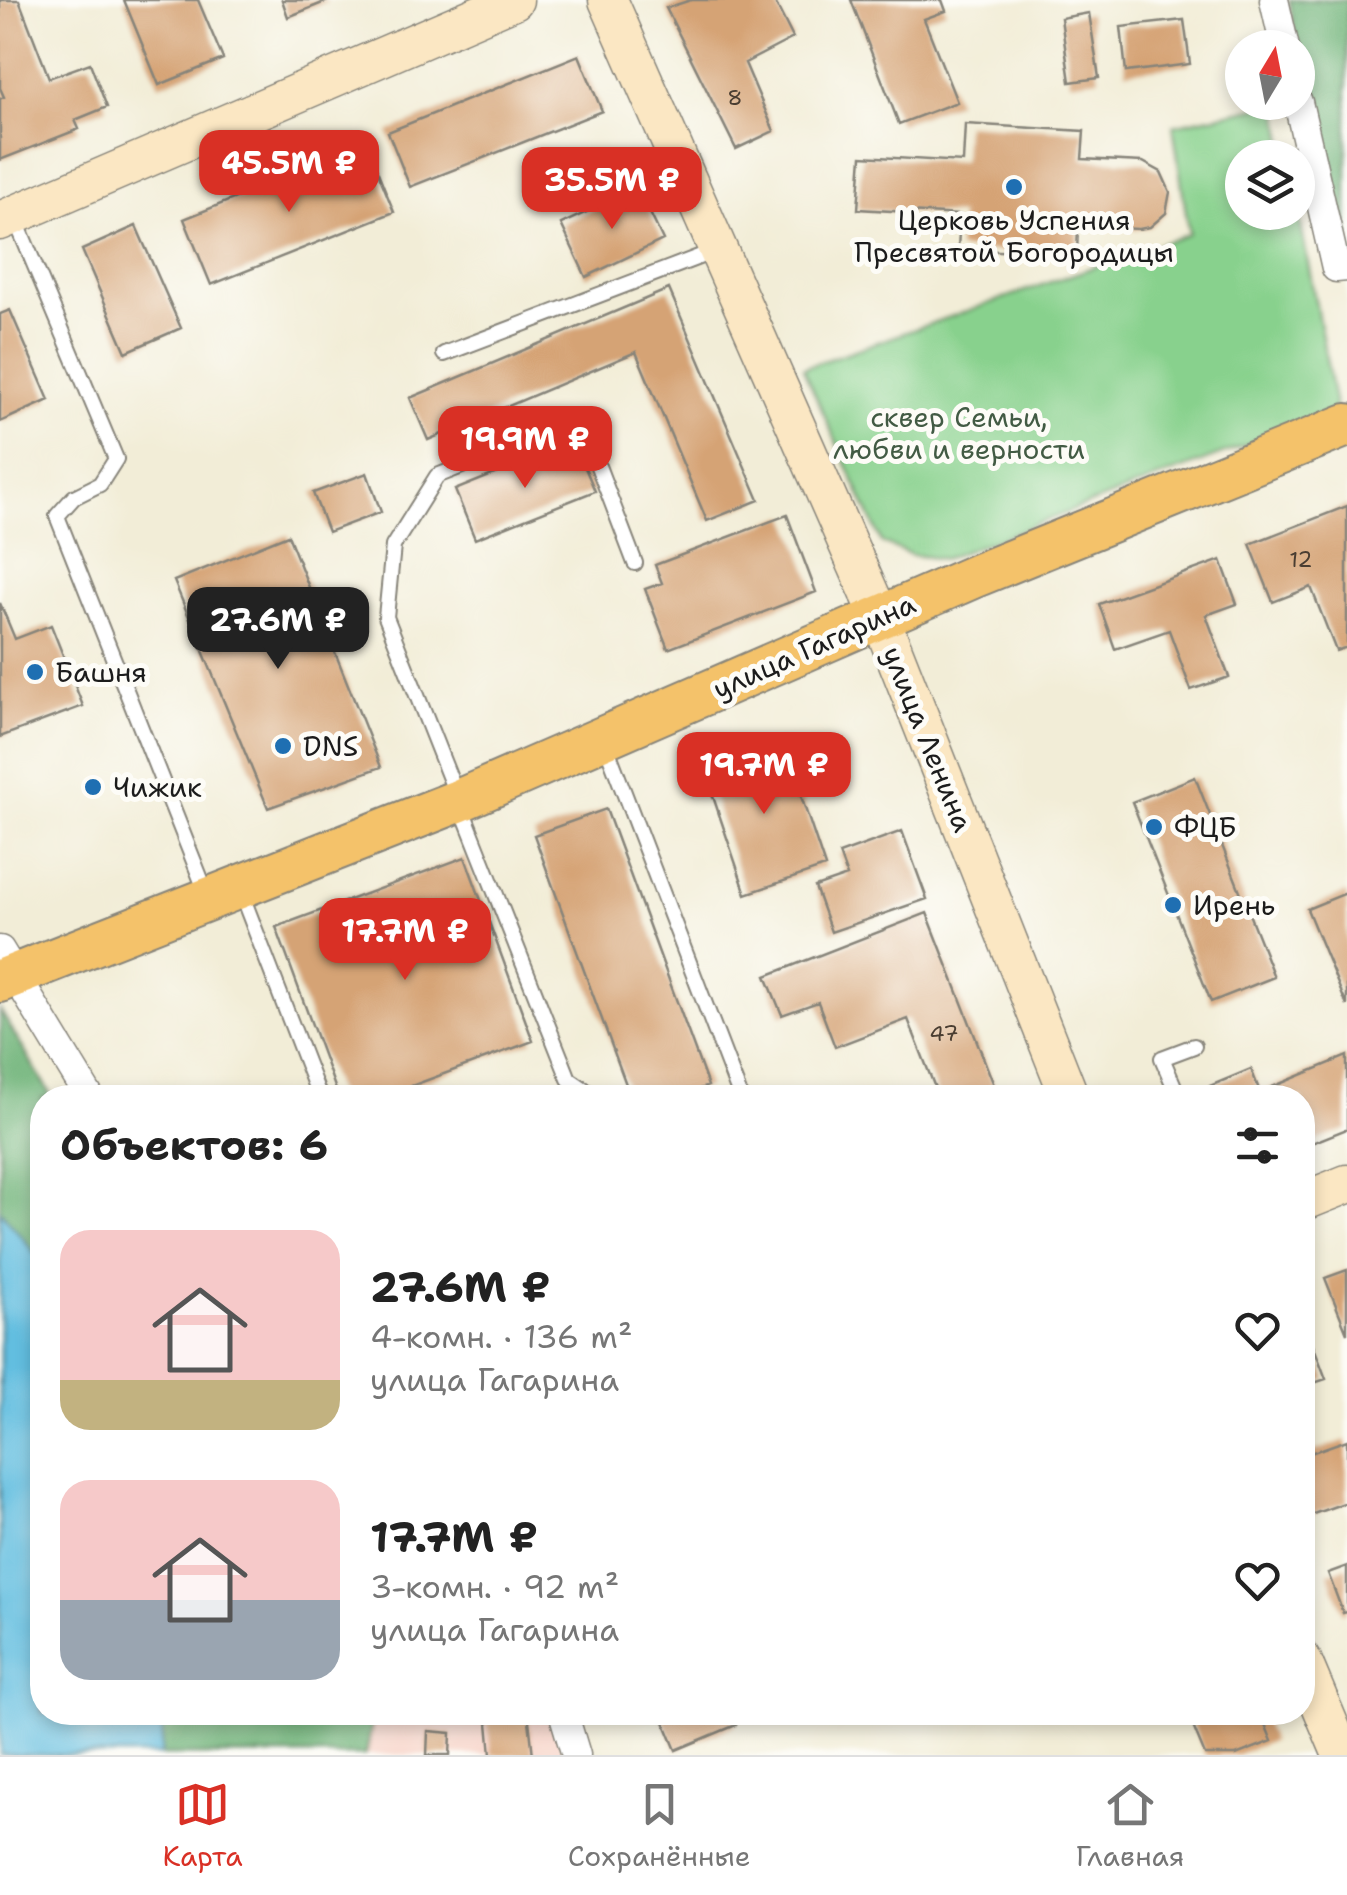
<!DOCTYPE html>
<html lang="ru">
<meta charset="utf-8">
<style>
:root{--surface:#fff;--page:#f6f6f6;--text:#222;--muted:#767676;--line:#e0e0e0;--accent:#d93025}
body{margin:0;font-family:"Shantell Sans",sans-serif;background:var(--page);color:var(--text);height:100vh;display:flex;flex-direction:column;font-size:38px;white-space:nowrap}
*{box-sizing:border-box;margin:0}
p{font-size:32px;color:var(--muted)}
.icon{flex:none;width:55px;height:55px;fill:none;stroke:currentColor;stroke-width:2;stroke-linecap:round;stroke-linejoin:round}
.map{position:relative;flex:1;overflow:hidden}
.drawer{position:absolute;left:30px;top:1085px;width:1285px;height:640px;display:flex;flex-direction:column;background:var(--surface);border-radius:40px;box-shadow:0 5px 15px #0003}
.drawer>*{flex:none}
.needle{width:65px;rotate:10deg}
.tools{position:absolute;left:1225px;top:30px;display:grid;gap:20px}
.tools a{display:grid;place-items:center;width:90px;height:90px;border-radius:50%;background:var(--surface);box-shadow:0 5px 15px #0003;font-size:50px}
.price{position:absolute;translate:-50% -85px;padding:0 22px;border-radius:20px;background:var(--accent);color:#fff;font-size:32px;line-height:65px;filter:drop-shadow(0 2px 5px #0008)}
.price::after{content:'';position:absolute;left:50%;top:60px;width:30px;height:22px;margin-left:-15px;background:inherit;clip-path:polygon(0 0,100% 0,50% 100%)}
.price.selected{background:#222;color:#fff}
ul{padding:0;list-style:none}
li{display:flex;align-items:center;gap:30px;height:250px;padding:0 30px}
li span{display:grid;place-items:center;flex:none;width:280px;height:200px;border-radius:30px;color:#555}
li>.icon{margin-inline-start:auto}
span .icon{width:120px;height:120px;fill:#fffc;stroke-width:1}
li b{font-size:42px}
h2{display:flex;justify-content:space-between;align-items:center;height:120px;padding:0 30px;font-size:42px}
.tab-bar{display:flex;justify-content:space-around;align-items:center;height:140px;border-top:2px solid var(--line);background:var(--surface);font-size:28px;color:var(--muted)}
.tab-bar a{display:grid;justify-items:center;gap:5px}
.tab-bar .selected{color:var(--accent)}
.map>svg:first-child{display:block}
</style>
<div class="map">
<svg width="1347" height="1755" viewBox="0 0 1347 1755">
<rect width="100%" height="100%" fill="#fdfcf7"/>
<filter id="ink" filterUnits="userSpaceOnUse"><feTurbulence type="fractalNoise" baseFrequency=".01" numOctaves="2"/><feDisplacementMap in="SourceGraphic" scale="20" xChannelSelector="R" yChannelSelector="G"/><feConvolveMatrix kernelMatrix="1 2 1 2 8 2 1 2 1" color-interpolation-filters="sRGB"/></filter>
<filter id="wash" filterUnits="userSpaceOnUse"><feTurbulence type="fractalNoise" baseFrequency=".0048" numOctaves="4" result="noise"/><feDisplacementMap in="SourceGraphic" scale="40" xChannelSelector="R" yChannelSelector="G"/><feGaussianBlur stdDeviation="2.25" result="paint"/><feColorMatrix in="noise" values="0 0 0 0 0 0 0 0 0 0 0 0 0 0 0 0 0 1.4 0 .05"/><feComposite in="paint" operator="in"/></filter>
<g filter="url(#wash)">
<rect width="100%" height="100%" fill="#f2edd7"/>
<path fill="#f7d1c6" d="M374,1712l177,1 12,42h-197z"/>
<path fill="#88d18d" stroke="#527654" stroke-width="2.5" d="M1277,103l10,54 -45,1v54h56v-2l38,201 -392,148 -32,-4 -30,-12 -79,-175 386,-134 -16,-109z"/>
<path fill="#6eb378" stroke="#45684a" stroke-width="2.5" d="M1289,0h58v238l-48,-182z
M0,1010l52,87 -10,1v164l-42,-52z
M164,1713v-1l210,1 -8,42h-205z"/>
<path fill="#62bee0" stroke="#3f6d7e" stroke-width="2.5" d="M0,1210l42,52v450l122,1 -3,42h-161z"/>
<g id="blocks">
<path fill="#d5a375" d="M0,0h19l30,78 41,-15 17,44 -32,13 4,9 -79,31v-61l4,-2 -4,-9z
M124,0h74l25,59 -64,26z
M282,0h48l-42,17z
M691,0h83l19,38 -48,25 29,68 -38,18 -70,-141z
M851,0h91l4,11 -22,8 33,83 -58,22z
M1089,13l10,65 -29,4 -9,-64z
M1184,20l6,44 -64,8 -5,-45z
M579,55l23,56 -192,76 -22,-55z
M965,124l119,7 -2,28 61,3 18,10 9,20 -4,21 -16,14 -11,2 -61,-3 -1,29 -119,-6 2,-34 -102,-6 4,-53 101,6z
M367,145l27,67 -183,73 -27,-66z
M638,188l25,52 -77,37 -25,-53z
M136,226l45,102 -55,24 -44,-102z
M669,289l90,211 -52,21 -71,-169 -208,88 -18,-42z
M10,310l39,90 -49,22v-108z
M574,442l21,49 -120,48 -20,-49z
M367,473l14,39 -53,20 -15,-39z
M1347,506v141l-11,4 -25,-64 -38,15 -23,-58z
M787,515l29,77 -148,57 -23,-60 17,-6 -7,-18z
M288,535l93,232 -113,41 -94,-227z
M1221,560l16,44 -31,11 23,62 -38,13 -22,-60 -54,19 -16,-45z
M0,603l15,36 36,-14 32,81 -83,31z
M782,740l43,127 -79,27 -43,-127z
M1195,777l79,200 -63,25 -79,-200z
M606,809l102,277 -32,12h-45l-97,-263z
M902,831l25,68 -96,33 -16,-45 32,-11 -8,-22z
M465,857l68,184 -154,57h-40l-63,-171z
M1346,893l1,2v111l-40,-97z
M927,913l67,172 -32,13h-23l-31,-79 -73,28 -17,-45 -36,13 -16,-39z
M1347,1056v73l-45,18v-49h-87l-5,-12 41,-17 9,23z
M1347,1270v63l-22,-55z
M1302,1315l24,64 -24,8z
M1347,1440v62l-45,16v-62z
M1347,1566v46l-4,1 -15,-40z
M487,1712h41l5,43h-42z
M660,1712h71l5,13 -60,25z
M1187,1712h73l12,29 -36,14h-31z
M428,1731l23,2 -1,22h-23z"/>
</g>
</g>
<g filter="url(#ink)">
<use href="#blocks" fill-opacity="0" stroke="#87847a" stroke-width="2.5"/>
<g fill="none" stroke-linecap="round" stroke-linejoin="round">
<g stroke="#87847a" stroke-width="18">
<path id="lane" d="M14,216l102,243 -16,25 -26,13 -17,19 151,381
M444,354l273,-104
M605,743l136,355
M241,893l79,205
M597,1098l-28,-19 -183,-462 7,-71 44,-70 143,-57 55,144
M1179,1098l-17,-40 32,-12"/>
</g>
<g stroke="#87847a" stroke-width="31">
<path id="street" d="M1274,0l11,48
M1298,102l38,166 11,-1
M0,950l90,148
M563,1712l13,43"/>
</g>
<g stroke="#87847a" stroke-width="41">
<path id="secondary" d="M608,0l272,617 190,481
M0,221l514,-221
M1302,1202l45,-18
M1302,1660l40,95"/>
</g>
<g stroke="#87847a" stroke-width="46">
<path id="primary" d="M0,981l458,-180 517,-225 372,-151"/>
</g>
<use href="#lane" stroke="#fff" stroke-width="14"/>
<use href="#street" stroke="#fff" stroke-width="28"/>
<use href="#secondary" stroke="#fbe7c3" stroke-width="38"/>
<use href="#primary" stroke="#f4c26a" stroke-width="42"/>
</g>
</g>
<g fill="#1f6fb2" stroke="#fdfcf7" stroke-width="4">
<circle cx="1014" cy="187" r="10"/>
<circle cx="35" cy="672" r="10"/>
<circle cx="283" cy="746" r="10"/>
<circle cx="93" cy="787" r="10"/>
<circle cx="1154" cy="827" r="10"/>
<circle cx="1173" cy="905" r="10"/>
</g>
<g text-anchor="middle" dominant-baseline="central" stroke-width="10" stroke-linejoin="round" paint-order="stroke">
<g font-size="22" fill="#4a3e32">
<text x="735" y="97">8</text>
<text x="1301" y="559">12</text>
<text x="944" y="1033">47</text>
</g>
<g font-size="28" fill="#1c1c1c" stroke="#fdfcf7" text-anchor="start">
<text x="1014" y="220" text-anchor="middle">Церковь Успения<tspan x="1014" dy="32">Пресвятой Богородицы</tspan></text>
<text x="55" y="672">Башня</text>
<text x="303" y="746">DNS</text>
<text x="113" y="787">Чижик</text>
<text x="1174" y="827">ФЦБ</text>
<text x="1193" y="905">Ирень</text>
</g>
<g font-size="28" fill="#425b44" stroke="#fdfcf7">
<text x="959" y="417">сквер Семьи,<tspan x="959" dy="32">любви и верности</tspan></text>
</g>
<g font-size="28" fill="#1c1c1c" stroke="#fdfcf7">
<text transform="translate(814 646) rotate(-24)">улица Гагарина</text>
<text transform="translate(928 739) rotate(68)">улица Ленина</text>
</g>
</g>
</svg>
<div class="tools">
<a><svg class="needle" viewBox="-14 -14 28 28"><path d="M0-13l5 13h-10z" fill="#e53935"/><path d="M0 13l5-13h-10z" fill="#767676"/></svg></a>
<a><svg class="icon" aria-label="layers" viewBox="0 0 24 24"><path d="M12 4l9 5-9 5-9-5zM3 14l9 5 9-5"/></svg></a>
</div>
<b class="price" style="left:289px;top:215px">45.5M ₽</b>
<b class="price" style="left:612px;top:232px">35.5M ₽</b>
<b class="price" style="left:525px;top:491px">19.9M ₽</b>
<b class="price selected" style="left:278px;top:672px">27.6M ₽</b>
<b class="price" style="left:764px;top:817px">19.7M ₽</b>
<b class="price" style="left:405px;top:983px">17.7M ₽</b>
<section class="drawer">
<h2>Объектов: 6<svg class="icon" aria-label="filters" viewBox="0 0 24 24"><path d="M4 7h16M4 17h16"/><circle cx="9" cy="7" r="2"/><circle cx="15" cy="17" r="2"/></svg></h2>
<ul>
<li><span style="background:linear-gradient(#f6c9c9 75%,#c2b280 0)"><svg class="icon" aria-label="home" viewBox="0 0 24 24"><path d="M3 11l9-7 9 7M6 9v11h12V9"/></svg></span><div><b>27.6M ₽</b><p>4-комн. · 136 m²</p><p>улица Гагарина</p></div><svg class="icon" aria-label="heart" viewBox="0 0 24 24"><path d="M12 20l-8-8c-3-5 5-10 8-4 3-6 11-1 8 4z"/></svg></li>
<li><span style="background:linear-gradient(#f6c9c9 60%,#9aa5b1 0)"><svg class="icon" aria-label="home" viewBox="0 0 24 24"><path d="M3 11l9-7 9 7M6 9v11h12V9"/></svg></span><div><b>17.7M ₽</b><p>3-комн. · 92 m²</p><p>улица Гагарина</p></div><svg class="icon" aria-label="heart" viewBox="0 0 24 24"><path d="M12 20l-8-8c-3-5 5-10 8-4 3-6 11-1 8 4z"/></svg></li>
</ul>
</section>
</div>
<nav class="tab-bar">
<a class="selected"><svg class="icon" aria-label="map" viewBox="0 0 24 24"><path d="M3 6l6-2 6 2 6-2v14l-6 2-6-2-6 2zM9 4v14M15 6v14"/></svg>Карта</a>
<a><svg class="icon" aria-label="saved" viewBox="0 0 24 24"><path d="M7 4h10v16l-5-4-5 4z"/></svg>Сохранённые</a>
<a><svg class="icon" aria-label="home" viewBox="0 0 24 24"><path d="M3 11l9-7 9 7M6 9v11h12V9"/></svg>Главная</a>
</nav>
